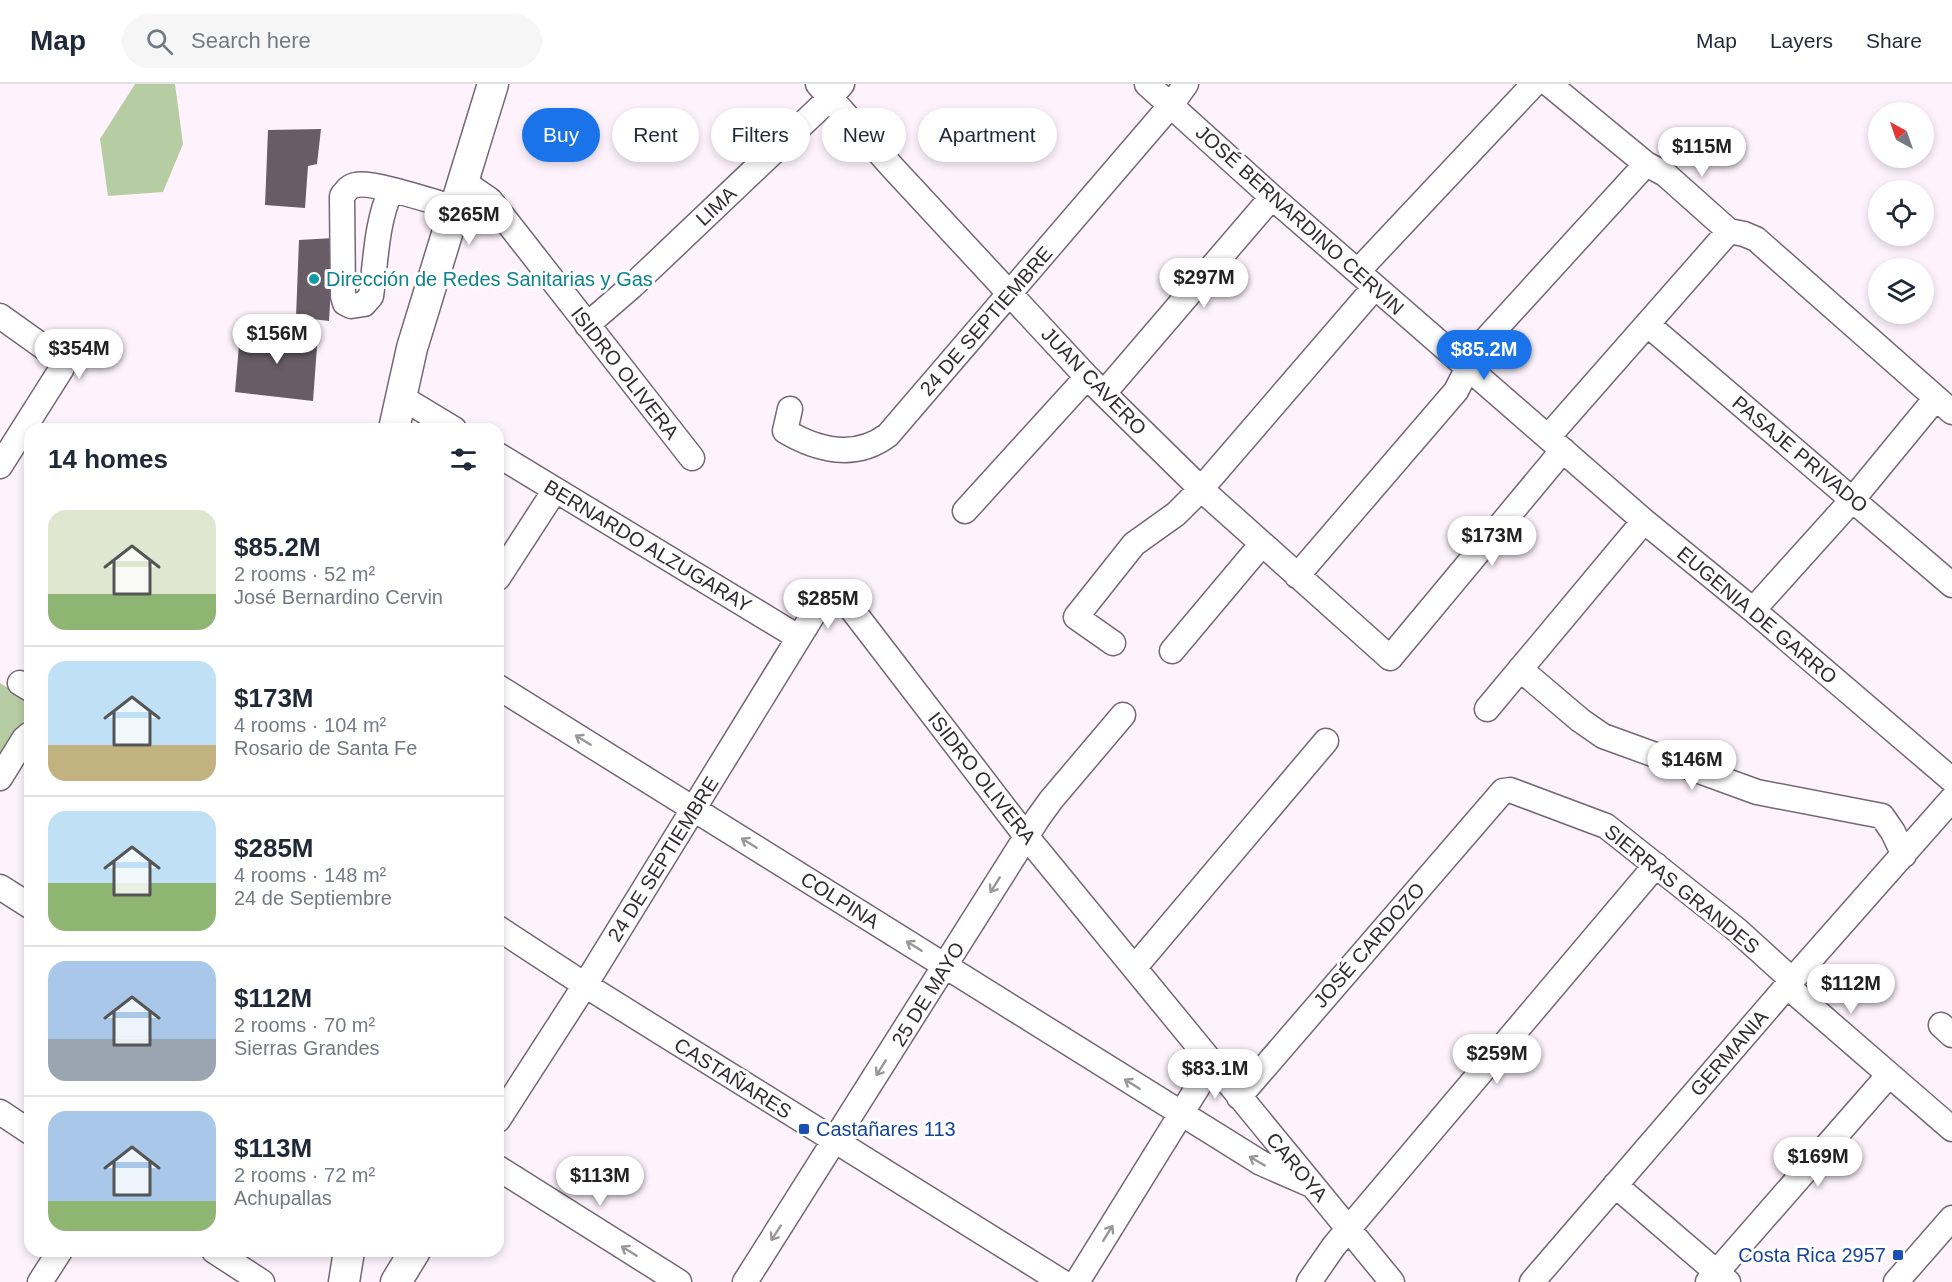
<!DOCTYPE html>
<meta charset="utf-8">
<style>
:root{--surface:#fff;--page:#f6f6f7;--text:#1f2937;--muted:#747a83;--line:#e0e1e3;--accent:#1a73e8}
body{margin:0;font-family:Helvetica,sans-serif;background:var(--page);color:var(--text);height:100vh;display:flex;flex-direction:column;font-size:22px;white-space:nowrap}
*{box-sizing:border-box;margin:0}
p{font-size:20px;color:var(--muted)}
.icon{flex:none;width:33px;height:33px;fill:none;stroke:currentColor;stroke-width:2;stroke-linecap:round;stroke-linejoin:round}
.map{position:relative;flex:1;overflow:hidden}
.panel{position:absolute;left:24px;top:339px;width:480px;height:834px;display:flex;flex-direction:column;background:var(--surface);border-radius:18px;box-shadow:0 3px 9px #0003}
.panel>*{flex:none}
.hud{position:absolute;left:522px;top:24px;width:570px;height:54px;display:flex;gap:12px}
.needle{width:39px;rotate:320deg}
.fabs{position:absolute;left:1868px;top:18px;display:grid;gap:12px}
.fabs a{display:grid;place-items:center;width:66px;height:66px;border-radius:50%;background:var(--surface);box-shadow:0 3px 9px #0003;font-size:30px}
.price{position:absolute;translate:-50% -51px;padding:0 14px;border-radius:21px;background:#fff;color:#222;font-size:20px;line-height:39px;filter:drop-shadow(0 2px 3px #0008)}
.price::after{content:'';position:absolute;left:50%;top:36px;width:18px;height:14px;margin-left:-9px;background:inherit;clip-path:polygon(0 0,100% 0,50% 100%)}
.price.current{background:var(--accent);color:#fff}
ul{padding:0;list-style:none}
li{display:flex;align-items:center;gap:18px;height:150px;padding:0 24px}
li+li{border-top:2px solid var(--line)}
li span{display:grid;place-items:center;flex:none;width:168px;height:120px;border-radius:18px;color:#555}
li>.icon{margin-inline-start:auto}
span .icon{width:72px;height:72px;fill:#fffc;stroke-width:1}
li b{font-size:26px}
h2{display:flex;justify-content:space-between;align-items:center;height:72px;padding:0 24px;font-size:26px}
.tag{padding:0 21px;border-radius:27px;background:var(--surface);box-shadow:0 3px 9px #0003;font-size:21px;line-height:54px}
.tag.current{background:var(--accent);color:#fff}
header{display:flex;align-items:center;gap:36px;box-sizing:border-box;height:84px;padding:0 30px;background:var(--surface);border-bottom:2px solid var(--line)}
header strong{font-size:28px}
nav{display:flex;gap:33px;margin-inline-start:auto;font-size:21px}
.search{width:420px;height:54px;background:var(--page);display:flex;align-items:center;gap:15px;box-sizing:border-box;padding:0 21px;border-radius:33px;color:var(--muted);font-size:22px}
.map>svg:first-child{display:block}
</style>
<header>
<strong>Map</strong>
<div class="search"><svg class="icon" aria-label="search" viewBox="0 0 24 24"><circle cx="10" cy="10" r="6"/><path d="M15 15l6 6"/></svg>Search here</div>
<nav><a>Map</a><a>Layers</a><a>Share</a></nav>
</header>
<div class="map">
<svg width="1952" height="1198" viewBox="0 0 1952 1198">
<rect width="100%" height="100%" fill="#fef3fd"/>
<path fill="#b6cda4" d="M135,0h40l8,60 -20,48 -55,4 -8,-57z
M0,599l30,18v10l-30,49z"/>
<path fill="#685d67" d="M321,45l-4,35 -9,2 -3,42 -40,-3 3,-75z
M334,154l-5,83 -33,-4 3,-77z
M240,249h78l-5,68 -78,-9z"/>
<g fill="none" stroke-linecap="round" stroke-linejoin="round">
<g stroke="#726772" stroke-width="27">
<path id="minor" d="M818,0l75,84 194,209 114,112 189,169 173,-208
M1147,0l125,113 372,324 109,89 199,170
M1549,0l97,80 19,10 64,57
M464,98l26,18 202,258
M391,106c-15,33 -15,71 -20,106l-7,8 -13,2 -6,-3 -2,-7 -1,-100c4,-5 7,-10 14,-11 16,-4 81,18 100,23
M1729,147l15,3 12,5 196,173
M1358,187l176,-187
M0,232l56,40 5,6 1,6 -62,98
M1647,240l305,261
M587,241l44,-38 199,-189 12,-14
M1104,309l168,-196
M401,313l53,32
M790,325l-5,22c32,19 70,29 103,4l283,-330 15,-21
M1548,353l181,-206
M498,371l300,182
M965,427l122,-134
M1297,492l159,-185 22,-43 168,-184
M498,494l57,-88
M1753,526l100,-111 83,-101
M1113,559l-37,-26 58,-73 42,-30 25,-25 174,-202
M1172,567l89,-106
M1520,585l60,51 23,16 154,56 125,24 11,16 11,23
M20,599l10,6
M498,603l763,476 48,21
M1487,625l157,-188
M0,694l24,-39 6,-5
M0,803l30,19
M498,844l87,57 477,297
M1135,883l191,-226
M1787,902l165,143
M1941,941l11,10
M1239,1013l264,-306 7,-1 96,36 131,104 55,50
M0,1028l30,20
M498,1036l87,-135 234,-380c8,-8 14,-9 25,-6l182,237 366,446
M498,1084l181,114
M1615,1101l113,97
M214,1167l48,31
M40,1198l20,-31
M745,1198l293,-464 13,-18 72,-85
M1077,1198l135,-218
M1309,1198l25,-36 322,-381
M1532,1198l255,-296 165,-187
M1708,1198l180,-206
M1896,1198l56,-64"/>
</g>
<g stroke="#726772" stroke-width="33">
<path id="major" d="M394,345l18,-81 81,-264
M344,1198l5,-31
M396,1198l19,-31"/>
</g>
<use href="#minor" stroke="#fff" stroke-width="24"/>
<use href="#major" stroke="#fff" stroke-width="30"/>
</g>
<defs><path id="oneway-shaft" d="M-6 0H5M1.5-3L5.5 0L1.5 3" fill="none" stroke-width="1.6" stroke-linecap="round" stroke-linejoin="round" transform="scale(1.5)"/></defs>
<g stroke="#989698">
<use href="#oneway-shaft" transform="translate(583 656) rotate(-148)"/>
<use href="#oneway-shaft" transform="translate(749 759) rotate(-148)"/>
<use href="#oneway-shaft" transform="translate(995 801) rotate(122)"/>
<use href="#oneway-shaft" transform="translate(914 862) rotate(-148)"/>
<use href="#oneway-shaft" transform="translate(881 984) rotate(122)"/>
<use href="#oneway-shaft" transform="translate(1132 1000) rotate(-148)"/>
<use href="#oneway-shaft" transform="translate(1257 1077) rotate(-150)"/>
<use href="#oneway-shaft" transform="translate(776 1149) rotate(123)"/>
<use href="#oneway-shaft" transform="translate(1108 1149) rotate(-58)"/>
<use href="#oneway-shaft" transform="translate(629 1167) rotate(-148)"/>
</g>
<circle fill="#0f9aa8" stroke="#fff" stroke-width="2" cx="314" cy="195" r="6"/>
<g fill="#1a4fb4" stroke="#fff" stroke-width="2">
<rect x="798" y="1039" width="12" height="12" rx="3"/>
<rect x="1892" y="1165" width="12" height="12" rx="3"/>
</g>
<g text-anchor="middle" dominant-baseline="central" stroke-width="6" stroke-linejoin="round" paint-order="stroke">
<g font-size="20" fill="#312c30" stroke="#fff">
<text transform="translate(716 122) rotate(-43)">LIMA</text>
<text transform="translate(1300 136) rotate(42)">JOSÉ BERNARDINO CERVIN</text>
<text transform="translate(986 237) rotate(-49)">24 DE SEPTIEMBRE</text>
<text transform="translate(625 289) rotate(52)">ISIDRO OLIVERA</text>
<text transform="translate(1094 297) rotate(46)">JUAN CAVERO</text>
<text transform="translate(1800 370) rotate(40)">PASAJE PRIVADO</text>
<text transform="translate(648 462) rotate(31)">BERNARDO ALZUGARAY</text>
<text transform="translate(1757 531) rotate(40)">EUGENIA DE GARRO</text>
<text transform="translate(982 694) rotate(52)">ISIDRO OLIVERA</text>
<text transform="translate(663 775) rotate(-58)">24 DE SEPTIEMBRE</text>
<text transform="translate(1682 805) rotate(39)">SIERRAS GRANDES</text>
<text transform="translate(840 816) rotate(32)">COLPINA</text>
<text transform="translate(1369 861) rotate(-49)">JOSÉ CARDOZO</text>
<text transform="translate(928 910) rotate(-58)">25 DE MAYO</text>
<text transform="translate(1729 969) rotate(-49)">GERMANIA</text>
<text transform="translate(733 994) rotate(32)">CASTAÑARES</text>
<text transform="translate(1297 1083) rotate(50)">CAROYA</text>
</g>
<g font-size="20" fill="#0d838f" stroke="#fff" text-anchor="start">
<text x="326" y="195">Dirección de Redes Sanitarias y Gas</text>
</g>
<g font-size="20" fill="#164399" stroke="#fff" text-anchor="start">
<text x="816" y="1045">Castañares 113</text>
<text x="1886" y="1171" text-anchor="end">Costa Rica 2957</text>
</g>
</g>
</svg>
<div class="fabs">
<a><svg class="needle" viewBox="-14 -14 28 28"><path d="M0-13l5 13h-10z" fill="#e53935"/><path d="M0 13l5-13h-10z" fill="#747a83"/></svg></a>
<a><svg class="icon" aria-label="locate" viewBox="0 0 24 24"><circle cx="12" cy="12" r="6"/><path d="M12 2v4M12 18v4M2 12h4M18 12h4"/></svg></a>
<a><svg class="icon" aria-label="layers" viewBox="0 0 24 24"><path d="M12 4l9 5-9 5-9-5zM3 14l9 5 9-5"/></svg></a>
</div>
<b class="price" style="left:1702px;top:94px">$115M</b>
<b class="price" style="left:469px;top:162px">$265M</b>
<b class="price" style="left:1204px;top:225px">$297M</b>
<b class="price" style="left:277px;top:281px">$156M</b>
<b class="price" style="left:79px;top:296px">$354M</b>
<b class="price current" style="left:1484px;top:297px">$85.2M</b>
<b class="price" style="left:1492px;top:483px">$173M</b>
<b class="price" style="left:828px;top:546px">$285M</b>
<b class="price" style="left:1692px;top:707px">$146M</b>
<b class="price" style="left:1851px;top:931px">$112M</b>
<b class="price" style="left:1497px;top:1001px">$259M</b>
<b class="price" style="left:1215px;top:1016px">$83.1M</b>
<b class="price" style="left:1818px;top:1104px">$169M</b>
<b class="price" style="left:600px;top:1123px">$113M</b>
<div class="hud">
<a class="tag current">Buy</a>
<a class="tag">Rent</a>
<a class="tag">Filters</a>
<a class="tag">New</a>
<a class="tag">Apartment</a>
</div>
<section class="panel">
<h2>14 homes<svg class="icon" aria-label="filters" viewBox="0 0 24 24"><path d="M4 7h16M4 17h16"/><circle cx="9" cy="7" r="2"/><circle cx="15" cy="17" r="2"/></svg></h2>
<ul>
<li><span style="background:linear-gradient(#dfe7d0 70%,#8fb573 0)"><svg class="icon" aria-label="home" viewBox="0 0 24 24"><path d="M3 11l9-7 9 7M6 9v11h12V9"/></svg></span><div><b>$85.2M</b><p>2 rooms · 52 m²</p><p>José Bernardino Cervin</p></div></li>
<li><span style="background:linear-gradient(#bfe0f5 70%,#c2b280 0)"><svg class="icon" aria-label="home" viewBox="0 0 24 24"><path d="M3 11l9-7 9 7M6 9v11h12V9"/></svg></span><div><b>$173M</b><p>4 rooms · 104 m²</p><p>Rosario de Santa Fe</p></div></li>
<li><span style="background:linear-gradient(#bfe0f5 60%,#8fb573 0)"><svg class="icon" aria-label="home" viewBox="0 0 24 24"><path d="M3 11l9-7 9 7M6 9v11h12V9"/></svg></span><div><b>$285M</b><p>4 rooms · 148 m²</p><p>24 de Septiembre</p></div></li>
<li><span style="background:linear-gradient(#a9c7e8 65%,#9aa5b1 0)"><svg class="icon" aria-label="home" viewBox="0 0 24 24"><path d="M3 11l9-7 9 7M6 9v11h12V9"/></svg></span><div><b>$112M</b><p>2 rooms · 70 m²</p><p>Sierras Grandes</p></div></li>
<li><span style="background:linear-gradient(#a9c7e8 75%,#8fb573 0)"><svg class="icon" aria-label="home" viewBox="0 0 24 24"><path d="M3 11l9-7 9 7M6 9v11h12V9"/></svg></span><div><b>$113M</b><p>2 rooms · 72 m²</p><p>Achupallas</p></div></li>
</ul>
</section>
</div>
